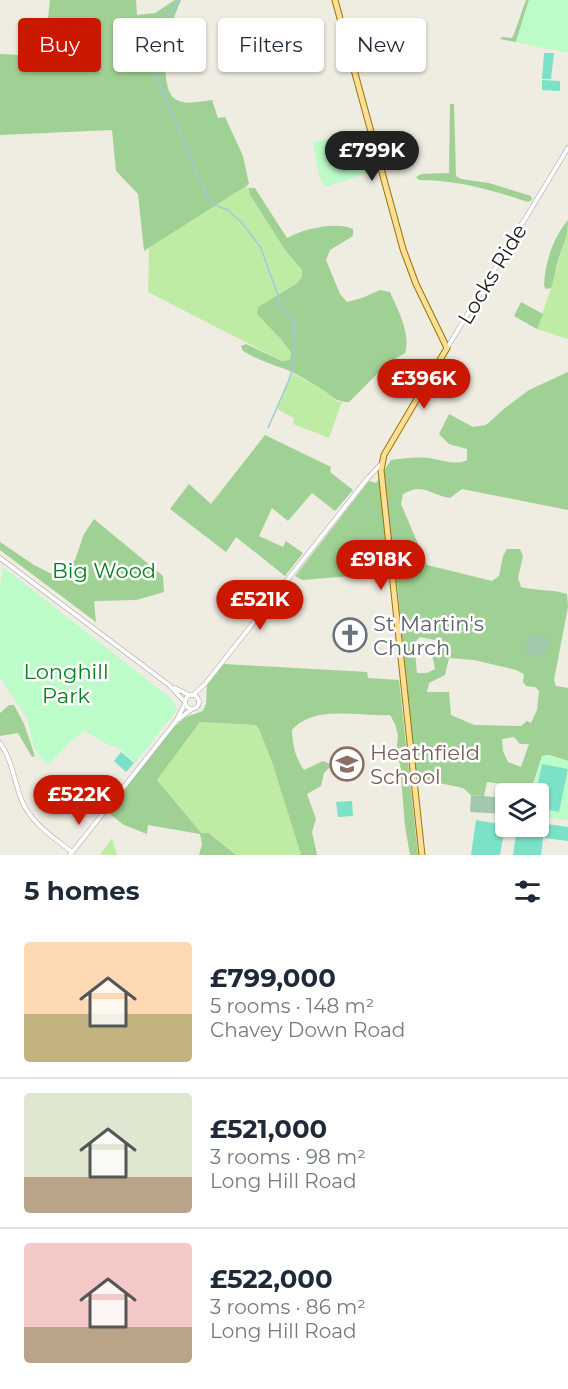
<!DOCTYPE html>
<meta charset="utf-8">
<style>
:root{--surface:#fff;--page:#f6f6f7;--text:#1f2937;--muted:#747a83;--line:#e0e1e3;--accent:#ca1800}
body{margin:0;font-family:Montserrat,sans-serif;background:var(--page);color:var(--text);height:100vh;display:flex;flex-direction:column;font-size:22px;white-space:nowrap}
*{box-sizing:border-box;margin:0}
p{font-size:20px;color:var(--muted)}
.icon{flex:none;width:33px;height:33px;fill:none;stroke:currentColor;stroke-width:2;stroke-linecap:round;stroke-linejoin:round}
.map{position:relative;height:855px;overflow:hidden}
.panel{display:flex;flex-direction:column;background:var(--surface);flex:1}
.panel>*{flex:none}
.guide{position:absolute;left:18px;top:18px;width:532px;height:54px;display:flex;gap:12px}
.controls{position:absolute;left:495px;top:783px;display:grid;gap:12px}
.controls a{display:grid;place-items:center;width:54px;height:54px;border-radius:6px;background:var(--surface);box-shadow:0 2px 4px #0004;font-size:30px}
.price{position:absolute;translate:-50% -51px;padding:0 14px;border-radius:21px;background:var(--accent);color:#fff;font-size:20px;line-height:39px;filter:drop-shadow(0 2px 3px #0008)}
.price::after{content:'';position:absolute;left:50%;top:36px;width:18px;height:14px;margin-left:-9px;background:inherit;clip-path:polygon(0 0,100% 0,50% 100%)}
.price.active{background:#222;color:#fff}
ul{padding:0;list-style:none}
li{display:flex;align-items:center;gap:18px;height:150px;padding:0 24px}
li+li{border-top:2px solid var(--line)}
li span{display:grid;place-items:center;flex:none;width:168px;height:120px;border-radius:6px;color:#555}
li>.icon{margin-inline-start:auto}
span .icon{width:72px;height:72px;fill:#fffc;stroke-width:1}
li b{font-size:26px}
h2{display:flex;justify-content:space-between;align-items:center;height:72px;padding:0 24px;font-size:26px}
.tag{padding:0 21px;border-radius:6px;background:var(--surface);box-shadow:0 2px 4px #0004;font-size:21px;line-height:54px}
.tag.active{background:var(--accent);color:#fff}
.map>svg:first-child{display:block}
</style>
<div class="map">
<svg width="568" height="855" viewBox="0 0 568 855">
<rect width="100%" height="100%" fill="#efece2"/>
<path fill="#bfeca5" d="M246,185l4,10 35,55 17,20v7l-6,7 -38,23 33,47 -1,6 -8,1 -134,-69 1,-44z
M568,227v112l-31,-10 14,-41z
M292,373l30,16 16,13h4l-13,36 -36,-14 1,-6 -17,-9z
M200,722l56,3 3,4 14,36 28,90h-65l-26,-22 -9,1 -44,-54z
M112,838l5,17h-17z"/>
<path fill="#9fd094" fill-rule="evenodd" d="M50,0h86l1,15 18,-2 20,-13h6c-4,10 -9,21 -12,31 -4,15 -8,59 6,68 11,7 26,2 37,1l6,18 7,-1 18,39 6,28 -105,67 -6,-57 -22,-23 -4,-41 -112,5v-81l39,2 8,-29z
M526,0h3l-13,42 -16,-3 2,-2 10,1 2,-4z
M450,104h4l2,72 5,3 28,4 42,13 1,4 -4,2c-36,-12 -71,-22 -109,-22l-3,-3 5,-3 28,-1z
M248,188h7l32,50c16,-9 49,-17 66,-9v7l-23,14 -4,10 14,34 7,8 15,-4 18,-8 10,2c8,19 21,41 15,61l-16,9 -40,40c-15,0 -17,-7 -29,-14 -12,-7 -25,-16 -38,-20 -14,-5 -26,-9 -39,-17l-2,-5 5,-2 36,17 8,-1 1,-7 -11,-15 -23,-24 1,-7 38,-23 6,-7v-7l-17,-20 -35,-55z
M568,220c0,20 -6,25 -11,44 -2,8 -3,16 -6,24l-5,1 -2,-3c1,-24 9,-48 24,-66z
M521,302l22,12 -6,15 -23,-13z
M568,372v138l-106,-21 -12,9c-20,-3 -27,-16 -47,-4l-2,10 26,61 65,16 7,-5 4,-20 4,-7h13l3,7 -5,22 3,9c15,4 31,2 46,7l1,13 -14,73 2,6 12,2v73l-19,-6 -7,1 -10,31c-9,2 -33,-4 -45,-5l-3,14 -13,-1 -8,-7 -47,-10 -19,-195 -10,-10 -85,7 -7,-4 74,-95 7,2 15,-23c13,-2 25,-3 38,-2 12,2 28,8 38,2v-11l-18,-5 -10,-10 10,-20 24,13 13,-2 19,-17 24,-18zM420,637l20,4 2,6 -10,7 3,15 -8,4h-10l-3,-30zM449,658l25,2 42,10 8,4 -1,8 3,4 9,1 4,4 -2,19 -6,13 -4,-2 -6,5 -47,-1 -23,-10 -2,-23h-22l2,-9 16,-8zM514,737l6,7h9l-8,23 -13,-5 -5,-11 -1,-12z
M265,435l66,32 -1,5 23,18 -18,21 -23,-18 -24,28 -16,-13 -13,28 24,11 3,-6 17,12 -18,23 -49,-39 -10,15 -56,-43 19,-25 22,20z
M94,519l69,57 1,16 -28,8 -42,1 2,21 -96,-72v-8l34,23 24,12 17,-17 9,-26z
M224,664l143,8 1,6 31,2 19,175h-8l-5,-29 -5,-62 -4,-10 2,-19 -3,-11 -5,-9c-32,2 -75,-11 -98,15 0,13 4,30 12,40l19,-9 9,4 -8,8 -3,13 -14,8 9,25 -4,13 5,23h-16l-28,-90 -14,-36 -3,-4 -56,-3 -43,58 44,53h8l27,22h-37l3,-11 -2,-10 -52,-9 -1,9 -23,-9 -17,-13 67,-85 12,-10 17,-6 3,-7 1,-19z
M9,705h5l10,19 11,32 -3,1 -14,-24 -18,3v-23z"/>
<path fill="#a2c9ac" d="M528,635l16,1 7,4c-3,16 -12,19 -26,16z
M471,795l34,3v16l-35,-2z"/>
<path fill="#bcfcc8" d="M529,0h39v53l-52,-11z
M366,131l10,39 -51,17 -6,-12 -6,-33z
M3,567l170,133 4,10 -42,53 -16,-15 -10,-3 -24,-14 -12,8 -24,25 -8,-6 -7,-11 -7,-29 -27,-40v-88z
M549,755l19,6v59l-29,-3 -1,-23h-7l11,-38z"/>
<path fill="#7be2c7" d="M544,53h10l-3,26h-9z
M542,80l18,1v10l-18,-1z
M121,752l13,11 -8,9 -12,-11z
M542,764l26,5 -9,43 -20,-4 -1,-14 -2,-1z
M352,801l1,15 -15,1 -2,-15z
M476,820l29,5 -5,30h-29z
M539,821l6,1 -4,33h-28l4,-28 21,-1z
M547,824l21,3v14l-23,-3z"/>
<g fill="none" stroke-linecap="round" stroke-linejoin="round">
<path stroke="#a0c9df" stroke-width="1.5" d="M178,0l-18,30 -4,23v19l5,16 46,109 7,8 14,5 14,13 19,25 21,59 13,17 -2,42 -4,14 -21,48"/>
<g stroke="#a4a4a4" stroke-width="5">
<path id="minor" d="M447,348l121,-200
M0,558l169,127 15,16
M175,688l14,7
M185 702a7 7 0 1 1 14 0a7 7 0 1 1-14 0Z
M193,695l12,-11 162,-205 15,-16
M179,719l13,-10
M0,743c13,18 14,39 22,58 10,23 31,36 50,51
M70,855l106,-134 9,-17"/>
</g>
<g stroke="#967600" stroke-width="7">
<path id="major" d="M335,0l68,249 13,35 31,64 -63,107 -3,15 41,385"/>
</g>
<use href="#minor" stroke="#fff" stroke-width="4"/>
<use href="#major" stroke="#ffde97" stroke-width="5"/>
</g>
<defs>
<g id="church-ring" transform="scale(1.725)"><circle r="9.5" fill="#fff" stroke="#6b7280" stroke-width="1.5"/><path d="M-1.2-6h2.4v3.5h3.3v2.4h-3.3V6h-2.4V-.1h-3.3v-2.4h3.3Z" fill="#6b7280"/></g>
<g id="school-ring" transform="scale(1.725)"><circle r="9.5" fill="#fff" stroke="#8d6e63" stroke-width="1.5"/><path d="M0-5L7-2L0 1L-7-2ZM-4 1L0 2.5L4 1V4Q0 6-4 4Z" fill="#8d6e63"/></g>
</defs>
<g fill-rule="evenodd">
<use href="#church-ring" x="350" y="635"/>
<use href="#school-ring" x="347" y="764"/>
</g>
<g text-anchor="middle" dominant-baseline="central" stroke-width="5" stroke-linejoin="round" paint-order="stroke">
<g font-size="21" fill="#1d1d1d" stroke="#fff">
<text transform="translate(492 274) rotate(-59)">Locks Ride</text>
</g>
<g font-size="21" fill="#06801e" stroke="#fff">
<text x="104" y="570">Big Wood</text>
<text x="66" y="671">Longhill<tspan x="66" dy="24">Park</tspan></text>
</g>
<g font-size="21" fill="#5b616d" stroke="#fff" text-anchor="start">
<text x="373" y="623">St Martin's<tspan x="373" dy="24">Church</tspan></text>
</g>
<g font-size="21" fill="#785e54" stroke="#fff" text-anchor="start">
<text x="370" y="752">Heathfield<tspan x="370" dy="24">School</tspan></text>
</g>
</g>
</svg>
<div class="controls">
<a><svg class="icon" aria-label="layers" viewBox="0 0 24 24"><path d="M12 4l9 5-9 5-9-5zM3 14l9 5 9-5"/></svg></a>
</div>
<b class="price active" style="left:372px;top:182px">£799K</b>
<b class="price" style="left:424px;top:410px">£396K</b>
<b class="price" style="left:381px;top:591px">£918K</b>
<b class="price" style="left:260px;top:631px">£521K</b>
<b class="price" style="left:79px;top:826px">£522K</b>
<div class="guide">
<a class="tag active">Buy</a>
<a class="tag">Rent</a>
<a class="tag">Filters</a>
<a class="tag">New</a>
</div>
</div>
<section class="panel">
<h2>5 homes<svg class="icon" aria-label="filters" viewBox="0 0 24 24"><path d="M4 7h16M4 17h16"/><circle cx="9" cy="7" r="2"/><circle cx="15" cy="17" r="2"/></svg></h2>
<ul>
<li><span style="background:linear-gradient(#ffd9b3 60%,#c2b280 0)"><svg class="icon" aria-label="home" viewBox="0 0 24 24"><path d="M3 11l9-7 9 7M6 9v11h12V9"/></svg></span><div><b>£799,000</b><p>5 rooms · 148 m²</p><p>Chavey Down Road</p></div></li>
<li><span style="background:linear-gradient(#dfe7d0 70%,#b9a48a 0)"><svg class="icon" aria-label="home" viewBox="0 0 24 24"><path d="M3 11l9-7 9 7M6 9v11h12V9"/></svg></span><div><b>£521,000</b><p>3 rooms · 98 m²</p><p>Long Hill Road</p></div></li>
<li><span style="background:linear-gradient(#f6c9c9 70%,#b9a48a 0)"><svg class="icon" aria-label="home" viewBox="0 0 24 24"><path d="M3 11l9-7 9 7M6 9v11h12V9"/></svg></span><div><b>£522,000</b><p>3 rooms · 86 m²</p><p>Long Hill Road</p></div></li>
</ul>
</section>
